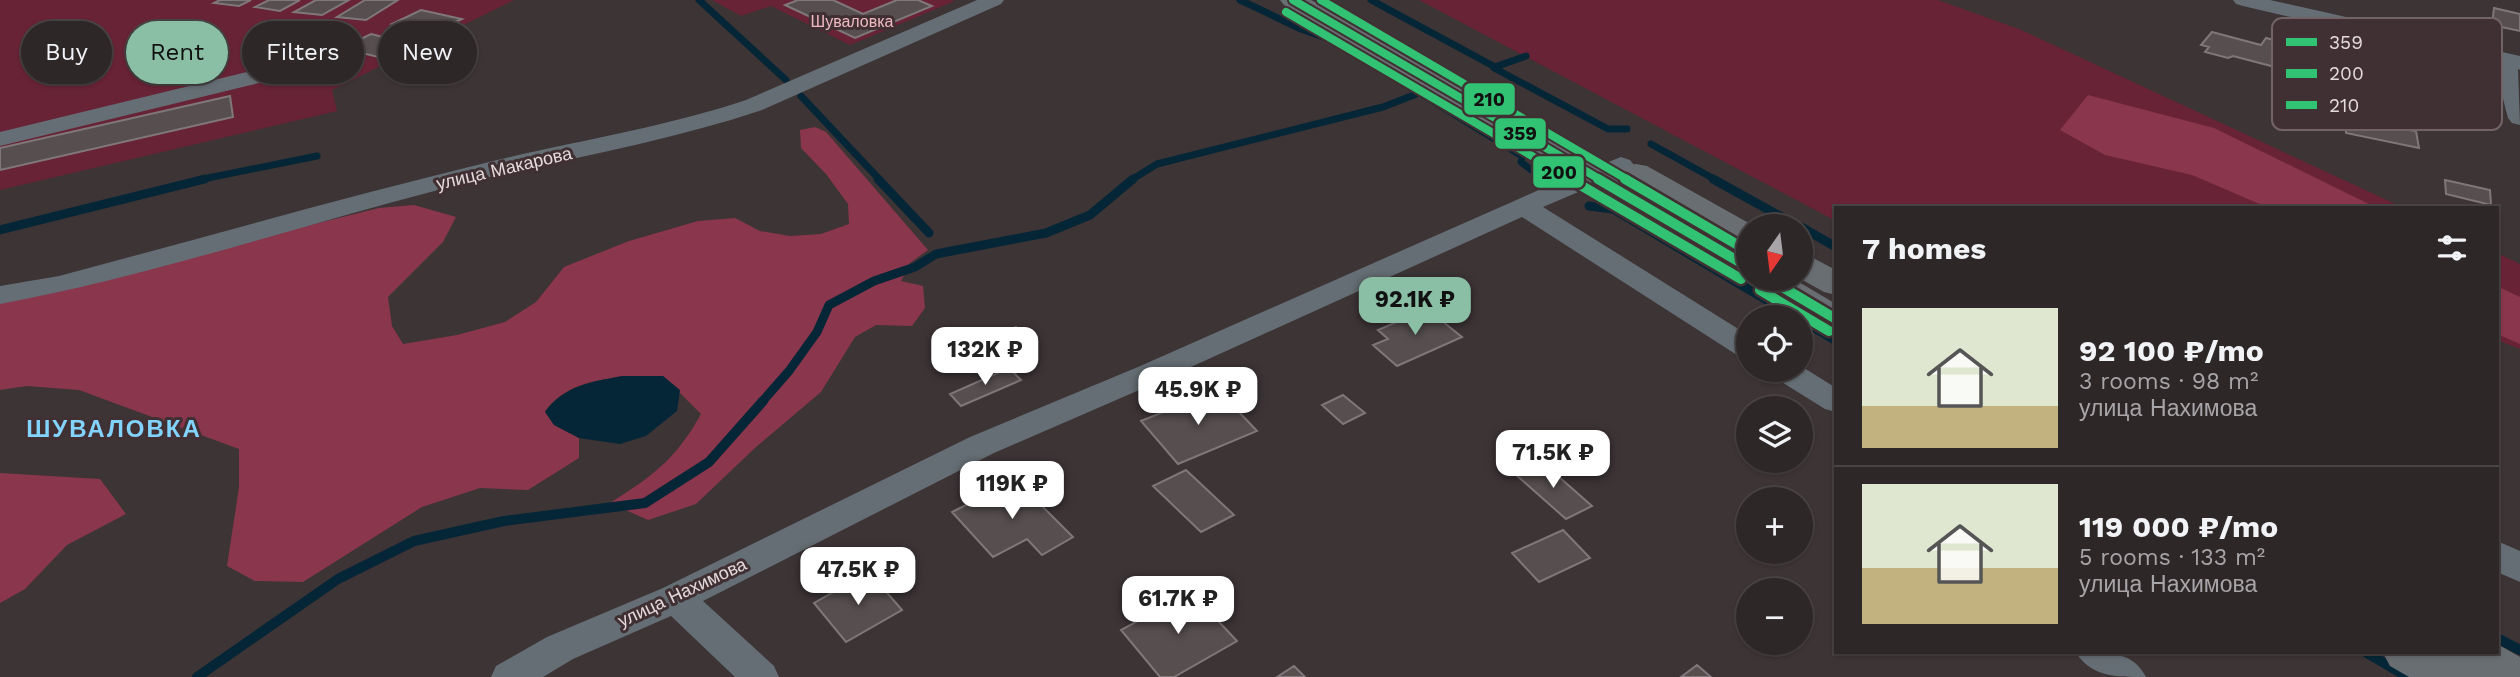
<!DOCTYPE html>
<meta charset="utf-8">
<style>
:root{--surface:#2e2728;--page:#362f30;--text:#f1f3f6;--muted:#a7a5a8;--line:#494445;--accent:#8abfa5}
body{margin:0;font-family:"Work Sans",sans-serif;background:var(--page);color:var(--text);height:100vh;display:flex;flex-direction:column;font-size:26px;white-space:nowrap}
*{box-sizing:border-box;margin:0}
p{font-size:23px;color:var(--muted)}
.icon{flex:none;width:38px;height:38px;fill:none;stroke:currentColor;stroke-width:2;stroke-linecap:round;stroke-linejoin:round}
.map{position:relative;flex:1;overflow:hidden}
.drawer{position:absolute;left:1834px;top:206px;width:665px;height:448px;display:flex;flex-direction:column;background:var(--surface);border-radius:0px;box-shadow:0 2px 5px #0004,0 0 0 2px var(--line)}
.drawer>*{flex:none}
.guide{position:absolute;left:21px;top:21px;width:665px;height:63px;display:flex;gap:14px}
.needle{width:46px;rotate:194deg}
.fabs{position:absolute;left:1736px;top:214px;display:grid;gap:14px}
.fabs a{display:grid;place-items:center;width:77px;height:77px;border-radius:50%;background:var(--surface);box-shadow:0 2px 5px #0004,0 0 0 2px var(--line);font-size:35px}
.price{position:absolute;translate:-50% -60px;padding:0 16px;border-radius:14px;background:#fff;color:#222;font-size:23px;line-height:46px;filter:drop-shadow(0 2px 4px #0008)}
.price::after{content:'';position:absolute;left:50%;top:42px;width:21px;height:16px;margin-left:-10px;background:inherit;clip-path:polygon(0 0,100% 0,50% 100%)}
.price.current{background:var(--accent);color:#111}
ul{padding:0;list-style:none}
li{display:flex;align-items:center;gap:21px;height:175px;padding:0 28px}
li+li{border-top:2px solid var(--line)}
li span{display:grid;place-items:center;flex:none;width:196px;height:140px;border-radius:0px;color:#555}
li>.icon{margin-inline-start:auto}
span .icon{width:84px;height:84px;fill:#fffc;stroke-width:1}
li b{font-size:30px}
h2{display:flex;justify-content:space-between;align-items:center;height:84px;padding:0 28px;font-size:30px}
.tag{padding:0 24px;border-radius:32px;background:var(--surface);box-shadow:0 2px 5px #0004,0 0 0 2px var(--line);font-size:24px;line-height:63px}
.tag.current{background:var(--accent);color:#111}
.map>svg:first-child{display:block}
</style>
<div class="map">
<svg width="2520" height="677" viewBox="0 0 2520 677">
<rect width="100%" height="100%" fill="#3d3436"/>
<path fill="#682336" d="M0,0h514l-182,90 5,21 -337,79z
M712,0h240l3,1 -105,44 -79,-39 -30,10z
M1419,0h519l81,29 385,179h-568v13z
M2497,253l23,11v85l-23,-9z"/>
<path fill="#8a364c" d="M2088,95l126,33 163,80h-108l-77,-33 -87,-20 -45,-25z
M815,127l11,5 102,118 -18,13 -9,18 22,5 2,22 -13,18 -36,-1 -21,12 -34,55 -65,55 -60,57 -48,16 -38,-17c43,-27 66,-44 91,-89l-38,-38c-41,0 -92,0 -118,35l9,14 25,13v20l-51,32 -48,-2 -58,19 -119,75 -48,-1 -28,-15 12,-79v-38l-160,-59 -52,-4 -27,4v-88l379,-94 35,-3 42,12 -13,25 -55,55 4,29 11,18 54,-9 48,-13 31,-20 28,-35 65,-26 69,-20 37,-3 25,13 30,5 31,-2 28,-10 -1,-20 -22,-30 -25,-26 -1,-18z
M2497,286l23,11v47l-23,-10z
M0,473l100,6 26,35 -59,31 -42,44 -25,14z"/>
<path fill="#052636" d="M622,376h41l17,14 -3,21 -31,25 -26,8 -41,-6 -25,-13 -9,-13c20,-27 46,-30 77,-36z"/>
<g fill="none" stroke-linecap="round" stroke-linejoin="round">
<path stroke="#052636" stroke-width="7" d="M699,0l87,80
M1240,0l61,29 36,13 185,114 -1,6 18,14
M1371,0l124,67 31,-11
M1494,68l114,61h19
M801,96l79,84
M1651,144l65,36
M198,180l119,-24
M1131,180l26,-16 226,-57 36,-14"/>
<path stroke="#052636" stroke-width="9" d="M878,179l51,54
M1713,179l85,47
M1589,206l24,3 182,108
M1801,227l35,20
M0,230l205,-51
M1801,320l35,21
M761,403l28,-32 28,-39 12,-27 45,-24 41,-14 21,-13 110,-21 44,-18 43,-36"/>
<path stroke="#052636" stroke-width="10" d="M2497,638l23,12
M2367,653l41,24
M197,677l141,-98 76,-38 90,-20 141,-18 64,-41 54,-61"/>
</g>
<path fill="#564e4f" stroke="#7f7779" stroke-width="2" d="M220,0h31l-12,6 -25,-3z
M269,0h31l-20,11 -25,-4z
M316,0h33l-27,15 -28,-3z
M365,0h33l-32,20 -29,-3z
M798,0h35l30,14 34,-14h21l14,6 -77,32 -70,-33z
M2494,8l26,6v17l-28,-6z
M421,10l41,9 -30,14 -40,-9z
M2212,32l49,13 5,-7 41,11 -10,15 -17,-5 -5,8 -42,-11 -5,2 -23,-6 4,-5 -8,-2z
M371,34l40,10 -29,14 -40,-10z
M230,96l3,21 -233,53v-22z
M2343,111l58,7 2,11 13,2 3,17 -73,-15z
M2445,180l45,10 1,15 -45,-11z
M1427,309l35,28 -65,29 -24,-21 15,-6 -10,-9z
M1016,327l15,13 -22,11 -15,-13z
M1009,368l12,12 -60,26 -11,-12z
M1218,390l39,41 -79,33 -37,-43z
M1343,395l22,18 -22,11 -21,-19z
M1541,461l51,45 -26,13 -51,-45z
M1186,470l48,45 -33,17 -48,-46z
M1016,480l57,57 -31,18 -15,-16 -34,18 -41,-45z
M1563,530l27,28 -51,24 -27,-29z
M869,572l33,38 -56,32 -32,-39z
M1191,592l46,49 -63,36h-14l-39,-47z
M1697,665l14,12h-30z
M1294,666l11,11h-28z"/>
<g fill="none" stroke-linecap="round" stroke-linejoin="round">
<path fill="#656e74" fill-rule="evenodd" d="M977,0h27l-3,4 -239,106c-104,35 -213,51 -320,79 -147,38 -292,87 -442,115v-18l59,-10c143,-38 286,-79 430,-114 86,-21 173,-34 257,-62z
M2233,0h37l250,56v14l-2,-1 2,56 -8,-2 -4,-5 -14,-54 -251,-58 -7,-2z
M263,68l8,2 3,5 -3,5 -271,66v-14z
M1621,157l9,3 4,5 -4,5 -87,37 205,128v22l-11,-2 -215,-138 -362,164 -166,72 -291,148 71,65 5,11h-44l-64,-61 -98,43 -30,18h-52l5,-11 51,-29 116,-49 307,-151 168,-70 410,-181z
M1801,366l35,22v24l-11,-3 -53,-33 -4,-7h33z
M2497,541l23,10v31l-23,-10z
M2076,653c27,-1 56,-4 70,24 -32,0 -53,0 -70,-24z"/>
<path fill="#696e73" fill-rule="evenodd" d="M1280,0h31l437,253v24l-12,-3 -452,-269z
M1636,164l11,2 107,60h-6v20l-12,-3 -111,-63 -5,-7 5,-7z
M1801,255l12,3 23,12v25l-12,-3 -25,-14z
M1750,278h42l44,26v26l-13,-3 -68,-42z
M2497,644l23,13v20h-111l-19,-11 -7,-13h114z"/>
<g stroke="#413033" stroke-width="12">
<path id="bus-1-far1" d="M1293,0l308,180"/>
</g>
<g stroke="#413033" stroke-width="15">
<path id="bus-1" d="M1598,179l150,88
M1767,278l69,41"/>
</g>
<g stroke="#413033" stroke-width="12">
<path id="bus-2-far1" d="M1286,12l287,168"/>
</g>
<g stroke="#413033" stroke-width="15">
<path id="bus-2" d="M1570,179l171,100
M1760,290l69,41"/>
</g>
<g stroke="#413033" stroke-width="12">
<path id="bus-3-far1" d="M1321,0l307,180"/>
</g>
<g stroke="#413033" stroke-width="15">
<path id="bus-3" d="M1625,179l123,72"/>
</g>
<use href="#bus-1-far1" stroke="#32c273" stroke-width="8"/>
<use href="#bus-1" stroke="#32c273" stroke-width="10"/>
<use href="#bus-2-far1" stroke="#32c273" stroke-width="8"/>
<use href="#bus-2" stroke="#32c273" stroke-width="10"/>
<use href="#bus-3-far1" stroke="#32c273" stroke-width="8"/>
<use href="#bus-3" stroke="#32c273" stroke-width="10"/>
</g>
<g text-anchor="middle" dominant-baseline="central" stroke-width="6" stroke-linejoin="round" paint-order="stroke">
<g font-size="16" fill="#f0bac3" stroke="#413033">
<text x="852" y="21">Шуваловка</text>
</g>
<g font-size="18" fill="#e5dbdc" stroke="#413033">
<text transform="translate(504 168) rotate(-13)">улица Макарова</text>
<text transform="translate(682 592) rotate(-25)">улица Нахимова</text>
</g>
<g font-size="24" font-weight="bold" letter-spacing="2" fill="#82d4fe" stroke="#413033">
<text x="114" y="429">ШУВАЛОВКА</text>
</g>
</g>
<rect x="2272" y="18" width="230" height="112" rx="10" fill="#413033" stroke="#726366" stroke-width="2"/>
<rect x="2286" y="38" width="31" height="8" fill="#32c273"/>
<rect x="2286" y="69" width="31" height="9" fill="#32c273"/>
<rect x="2286" y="101" width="31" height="8" fill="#32c273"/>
<g font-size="19" fill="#e5dbdc">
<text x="2329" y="49">359</text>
<text x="2329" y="80">200</text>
<text x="2329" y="112">210</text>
</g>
<g stroke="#413033" stroke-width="2.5">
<rect x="1463" y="82" width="53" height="34" rx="7" fill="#32c273"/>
<rect x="1494" y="117" width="53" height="33" rx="7" fill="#32c273"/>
<rect x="1532" y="155" width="53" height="34" rx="7" fill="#32c273"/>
</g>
<g font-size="19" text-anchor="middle" font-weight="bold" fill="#111">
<text x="1489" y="106">210</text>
<text x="1520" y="140">359</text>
<text x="1559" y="179">200</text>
</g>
</svg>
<div class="fabs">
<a><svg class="needle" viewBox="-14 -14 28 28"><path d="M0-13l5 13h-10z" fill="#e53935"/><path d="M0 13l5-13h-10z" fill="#a7a5a8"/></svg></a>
<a><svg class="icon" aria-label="locate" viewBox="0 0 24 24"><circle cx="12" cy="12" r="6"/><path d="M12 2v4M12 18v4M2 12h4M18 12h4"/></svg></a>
<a><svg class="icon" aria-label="layers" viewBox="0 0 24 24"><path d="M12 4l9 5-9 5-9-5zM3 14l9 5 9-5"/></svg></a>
<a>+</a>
<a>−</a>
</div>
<b class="price current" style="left:1415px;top:337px">92.1K ₽</b>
<b class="price" style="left:985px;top:387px">132K ₽</b>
<b class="price" style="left:1198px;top:427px">45.9K ₽</b>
<b class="price" style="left:1553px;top:490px">71.5K ₽</b>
<b class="price" style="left:1012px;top:521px">119K ₽</b>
<b class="price" style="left:858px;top:607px">47.5K ₽</b>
<b class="price" style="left:1178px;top:636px">61.7K ₽</b>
<div class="guide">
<a class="tag">Buy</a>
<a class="tag current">Rent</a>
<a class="tag">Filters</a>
<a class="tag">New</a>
</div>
<section class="drawer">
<h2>7 homes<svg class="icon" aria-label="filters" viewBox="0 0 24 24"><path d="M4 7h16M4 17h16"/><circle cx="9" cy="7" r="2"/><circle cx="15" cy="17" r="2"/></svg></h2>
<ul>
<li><span style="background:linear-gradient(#dfe7d0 70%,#c2b280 0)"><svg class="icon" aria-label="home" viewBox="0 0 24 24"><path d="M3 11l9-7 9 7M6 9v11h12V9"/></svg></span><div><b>92 100 ₽/mo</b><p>3 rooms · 98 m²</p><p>улица Нахимова</p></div></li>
<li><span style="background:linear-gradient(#dfe7d0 60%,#c2b280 0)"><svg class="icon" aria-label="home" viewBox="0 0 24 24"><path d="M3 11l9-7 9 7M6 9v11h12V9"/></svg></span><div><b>119 000 ₽/mo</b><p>5 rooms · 133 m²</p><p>улица Нахимова</p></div></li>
</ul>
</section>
</div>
